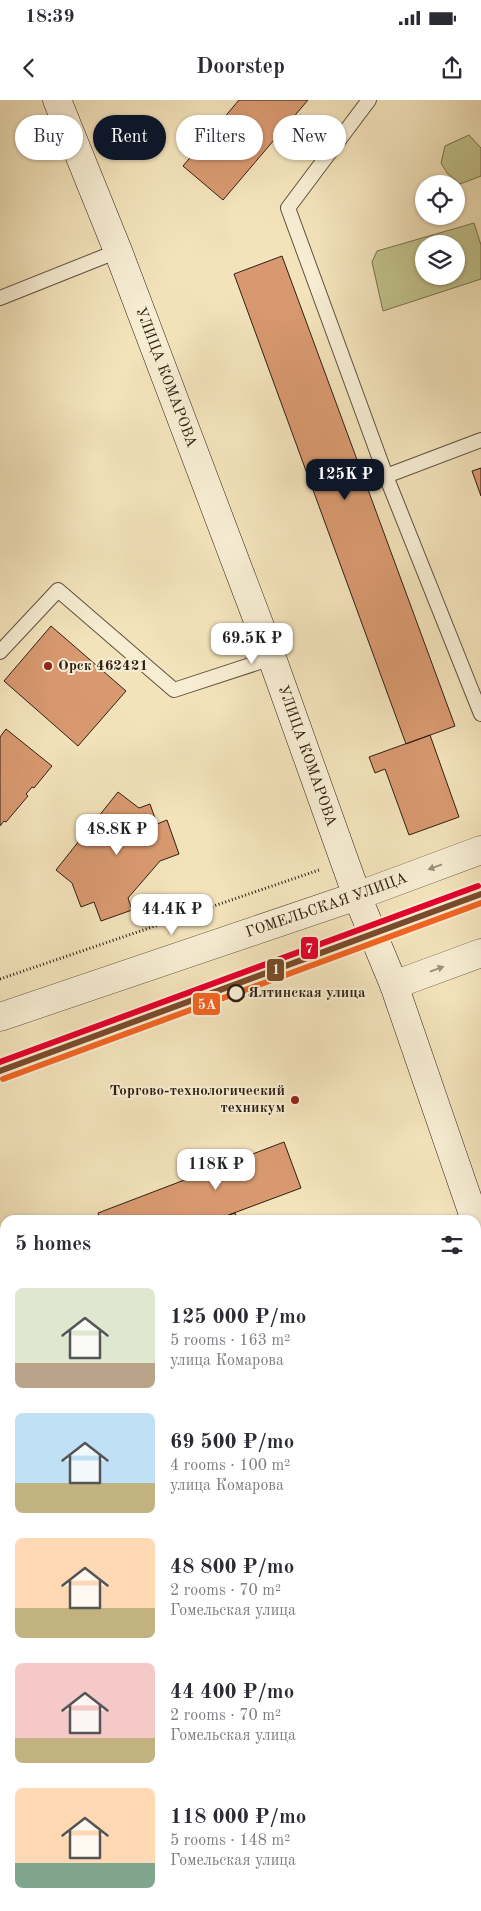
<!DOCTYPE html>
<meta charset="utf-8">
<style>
:root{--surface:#fff;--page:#f7f7f7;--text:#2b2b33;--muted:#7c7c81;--accent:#111827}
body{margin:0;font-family:"Old Standard TT",serif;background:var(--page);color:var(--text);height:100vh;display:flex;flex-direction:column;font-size:19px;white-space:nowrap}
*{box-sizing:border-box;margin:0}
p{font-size:16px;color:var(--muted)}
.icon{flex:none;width:28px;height:28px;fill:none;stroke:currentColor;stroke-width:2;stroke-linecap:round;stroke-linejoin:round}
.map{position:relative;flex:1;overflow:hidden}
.details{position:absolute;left:0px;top:1115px;width:481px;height:696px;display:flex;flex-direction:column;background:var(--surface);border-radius:15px 15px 0 0;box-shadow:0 1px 4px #0004}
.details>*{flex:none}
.banner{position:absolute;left:15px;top:15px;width:451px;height:45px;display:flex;gap:10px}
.tools{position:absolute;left:415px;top:75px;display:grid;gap:10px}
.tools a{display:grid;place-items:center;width:50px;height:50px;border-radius:50%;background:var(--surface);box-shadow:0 1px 4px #0004;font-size:25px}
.price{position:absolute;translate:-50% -42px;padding:0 11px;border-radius:10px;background:#fff;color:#222;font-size:16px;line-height:32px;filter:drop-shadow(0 1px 2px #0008)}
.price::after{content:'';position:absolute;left:50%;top:30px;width:15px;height:11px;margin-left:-8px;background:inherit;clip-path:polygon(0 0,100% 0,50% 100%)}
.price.active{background:var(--accent);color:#fff}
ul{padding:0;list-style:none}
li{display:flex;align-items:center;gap:15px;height:125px;padding:0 15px}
li span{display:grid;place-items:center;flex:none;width:140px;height:100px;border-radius:8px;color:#555}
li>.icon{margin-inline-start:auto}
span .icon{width:60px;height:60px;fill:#fffc;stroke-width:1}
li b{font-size:21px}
h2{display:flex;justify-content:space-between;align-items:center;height:60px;padding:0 15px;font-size:21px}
.chip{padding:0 18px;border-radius:22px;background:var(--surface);box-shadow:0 1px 4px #0004;font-size:18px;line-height:45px}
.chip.active{background:var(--accent);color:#fff}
.status{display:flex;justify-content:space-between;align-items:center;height:35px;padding:0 25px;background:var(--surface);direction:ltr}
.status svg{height:14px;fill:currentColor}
header{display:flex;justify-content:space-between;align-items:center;height:65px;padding:0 15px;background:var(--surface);font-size:22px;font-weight:800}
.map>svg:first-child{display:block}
</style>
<div class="status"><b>18:39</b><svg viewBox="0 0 49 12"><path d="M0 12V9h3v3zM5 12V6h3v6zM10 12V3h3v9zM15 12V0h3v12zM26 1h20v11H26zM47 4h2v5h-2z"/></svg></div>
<header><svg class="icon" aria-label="back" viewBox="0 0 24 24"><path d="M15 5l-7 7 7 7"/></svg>Doorstep<svg class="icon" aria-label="share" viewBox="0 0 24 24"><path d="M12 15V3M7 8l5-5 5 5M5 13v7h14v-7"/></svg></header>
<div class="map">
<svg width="481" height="1811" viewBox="0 0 481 1811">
<rect width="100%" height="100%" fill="#f3e3bb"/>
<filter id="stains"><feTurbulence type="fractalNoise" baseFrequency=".004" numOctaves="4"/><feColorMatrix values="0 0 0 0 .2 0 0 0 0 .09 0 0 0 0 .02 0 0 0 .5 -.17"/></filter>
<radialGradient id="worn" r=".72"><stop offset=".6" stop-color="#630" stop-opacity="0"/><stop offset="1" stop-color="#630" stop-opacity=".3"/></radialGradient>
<path fill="#c1c28c" stroke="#787050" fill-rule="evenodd" d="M469,35l12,13v28l-21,8 -13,-11 -6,-10 4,-17z
M474,123l7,22v34l-98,32 -11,-49 5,-11zM424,144h32v32h-32z"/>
<path fill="#d99970" stroke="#2e1f14" d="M239,0h69l-85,100 -40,-34z
M282,156l173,470 -49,18 -172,-470z
M481,368v28l-9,-25z
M51,526l75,65 -48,55 -74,-65z
M6,629l46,37 -18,22 -2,-1 -6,7 2,2 -22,26 -2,-1 -4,5v-89z
M430,635l29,82 -50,18 -24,-66 -10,4 -6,-16z
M118,692l21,16 11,-4 7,20 10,-4 12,34 -19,7 -32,37 4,12 -31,11 -7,-19 -13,5 -9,-24 -16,-13z
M284,1042l17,46 -86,32h-115l-2,-7z
M235,1113l3,7 -20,-1z
M481,1399v52l-5,2v-51z
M5,1504v16l-5,-4v-6z
M407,1806h6l6,5h-16z"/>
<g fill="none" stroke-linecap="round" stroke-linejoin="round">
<g stroke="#5f503e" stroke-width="16">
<path id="service" d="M369,0l-81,108 98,268 95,238
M0,198l118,-47
M386,376l95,-36
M0,552l58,-62 116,100 98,-32"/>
</g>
<g stroke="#5f503e" stroke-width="29">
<g id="tertiary">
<path d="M394,885l87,-32"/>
<path id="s1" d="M0,917l357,-121 124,-46"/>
</g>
</g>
<g stroke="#2e1f14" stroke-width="29">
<g id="secondary">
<path id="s2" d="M57,0l61,151 154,407 85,238 37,89 81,235"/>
<path d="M0,1351l5,4"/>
<path d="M476,1730l5,3"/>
</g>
</g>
<path stroke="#2e1f14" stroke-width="3" stroke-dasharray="1 2.5" stroke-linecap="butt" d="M0,879l319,-109"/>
<use href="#service" stroke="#f7edd3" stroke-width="14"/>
<use href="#tertiary" stroke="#f7edd3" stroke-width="28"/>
<use href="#secondary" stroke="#f7edd3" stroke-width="28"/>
<g stroke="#f7edd3" stroke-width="10">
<path id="tram-1" d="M0,971l481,-177"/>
</g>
<g stroke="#f7edd3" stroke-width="10">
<path id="tram-2" d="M3,979l478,-176"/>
</g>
<g stroke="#f7edd3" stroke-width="10">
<path id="tram-3" d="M0,962l478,-176"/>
</g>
<use href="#tram-1" stroke="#7a4b2a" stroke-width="6"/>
<use href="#tram-2" stroke="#f26522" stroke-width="6"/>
<use href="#tram-3" stroke="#e4002b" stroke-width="6"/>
</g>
<defs><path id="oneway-solid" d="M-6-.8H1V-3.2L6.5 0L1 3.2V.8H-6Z" transform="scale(1.25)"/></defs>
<g fill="#9d907d">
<use href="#oneway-solid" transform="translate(435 767) rotate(160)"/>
<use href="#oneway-solid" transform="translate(437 869) rotate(-20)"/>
</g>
<g fill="#8f2418" stroke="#f7edd3" stroke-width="2">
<circle cx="48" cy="566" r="5"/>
<circle cx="295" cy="1000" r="5"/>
</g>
<circle fill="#f7edd3" stroke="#2e1f14" stroke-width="2.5" cx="236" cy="893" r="8"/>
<g text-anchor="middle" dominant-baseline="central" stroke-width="4" stroke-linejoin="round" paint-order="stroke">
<g font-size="15" fill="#2e1f14" stroke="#f7edd3">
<text stroke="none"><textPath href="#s2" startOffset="298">УЛИЦА КОМАРОВА</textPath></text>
<text stroke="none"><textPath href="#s2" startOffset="702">УЛИЦА КОМАРОВА</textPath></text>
<text stroke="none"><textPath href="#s1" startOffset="345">ГОМЕЛЬСКАЯ УЛИЦА</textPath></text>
</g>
<g font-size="15" font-weight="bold" fill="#2e1f14" stroke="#f7edd3" text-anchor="start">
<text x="58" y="566">Орск 462421</text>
<text x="285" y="991" text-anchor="end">Торгово-технологический<tspan x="285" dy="17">техникум</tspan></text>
</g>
<g font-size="15" font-weight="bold" fill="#2e1f14" stroke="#f7edd3" text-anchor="start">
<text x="248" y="893">Ялтинская улица</text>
</g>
</g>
<g stroke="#f7edd3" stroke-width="2">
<rect x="300" y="836" width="19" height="24" rx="5" fill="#e4002b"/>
<rect x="266" y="858" width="19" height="24" rx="5" fill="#7a4b2a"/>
<rect x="192" y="892" width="29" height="24" rx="5" fill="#f26522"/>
</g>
<g font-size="14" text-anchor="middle" font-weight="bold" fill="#fff">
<text x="309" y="853">7</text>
<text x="276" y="874">1</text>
<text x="207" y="909">5А</text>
</g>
<rect width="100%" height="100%" filter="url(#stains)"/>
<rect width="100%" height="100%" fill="url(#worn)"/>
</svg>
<div class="tools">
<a><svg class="icon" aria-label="locate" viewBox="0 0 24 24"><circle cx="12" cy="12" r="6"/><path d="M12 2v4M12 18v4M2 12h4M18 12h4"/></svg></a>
<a><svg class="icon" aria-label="layers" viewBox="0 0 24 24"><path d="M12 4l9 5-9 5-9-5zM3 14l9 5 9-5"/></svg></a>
</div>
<b class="price active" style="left:345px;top:401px">125K ₽</b>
<b class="price" style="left:252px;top:565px">69.5K ₽</b>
<b class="price" style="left:117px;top:756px">48.8K ₽</b>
<b class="price" style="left:172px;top:836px">44.4K ₽</b>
<b class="price" style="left:216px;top:1091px">118K ₽</b>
<div class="banner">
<a class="chip">Buy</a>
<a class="chip active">Rent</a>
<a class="chip">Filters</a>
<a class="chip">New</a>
</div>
<section class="details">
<h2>5 homes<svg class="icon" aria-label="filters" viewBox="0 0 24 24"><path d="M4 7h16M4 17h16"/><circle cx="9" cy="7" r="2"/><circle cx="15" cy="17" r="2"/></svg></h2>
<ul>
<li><span style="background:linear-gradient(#dfe7d0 75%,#b9a48a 0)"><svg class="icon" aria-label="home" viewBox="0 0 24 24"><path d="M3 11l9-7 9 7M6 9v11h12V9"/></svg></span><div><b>125 000 ₽/mo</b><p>5 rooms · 163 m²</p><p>улица Комарова</p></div></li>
<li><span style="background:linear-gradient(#bfe0f5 70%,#c2b280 0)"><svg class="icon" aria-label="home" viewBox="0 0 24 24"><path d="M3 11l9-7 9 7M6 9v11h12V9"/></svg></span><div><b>69 500 ₽/mo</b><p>4 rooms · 100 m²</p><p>улица Комарова</p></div></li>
<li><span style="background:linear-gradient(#ffd9b3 70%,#c2b280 0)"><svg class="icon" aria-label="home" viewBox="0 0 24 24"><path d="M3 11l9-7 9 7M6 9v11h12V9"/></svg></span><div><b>48 800 ₽/mo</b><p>2 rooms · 70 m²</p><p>Гомельская улица</p></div></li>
<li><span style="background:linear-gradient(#f6c9c9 75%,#c2b280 0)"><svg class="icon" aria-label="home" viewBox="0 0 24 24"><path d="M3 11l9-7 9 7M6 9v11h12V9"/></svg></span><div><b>44 400 ₽/mo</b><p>2 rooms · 70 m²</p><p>Гомельская улица</p></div></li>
<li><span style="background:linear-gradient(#ffd9b3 75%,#7fa58c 0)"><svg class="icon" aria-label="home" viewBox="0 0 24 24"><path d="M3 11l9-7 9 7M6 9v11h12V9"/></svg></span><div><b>118 000 ₽/mo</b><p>5 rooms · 148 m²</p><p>Гомельская улица</p></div></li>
</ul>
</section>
</div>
